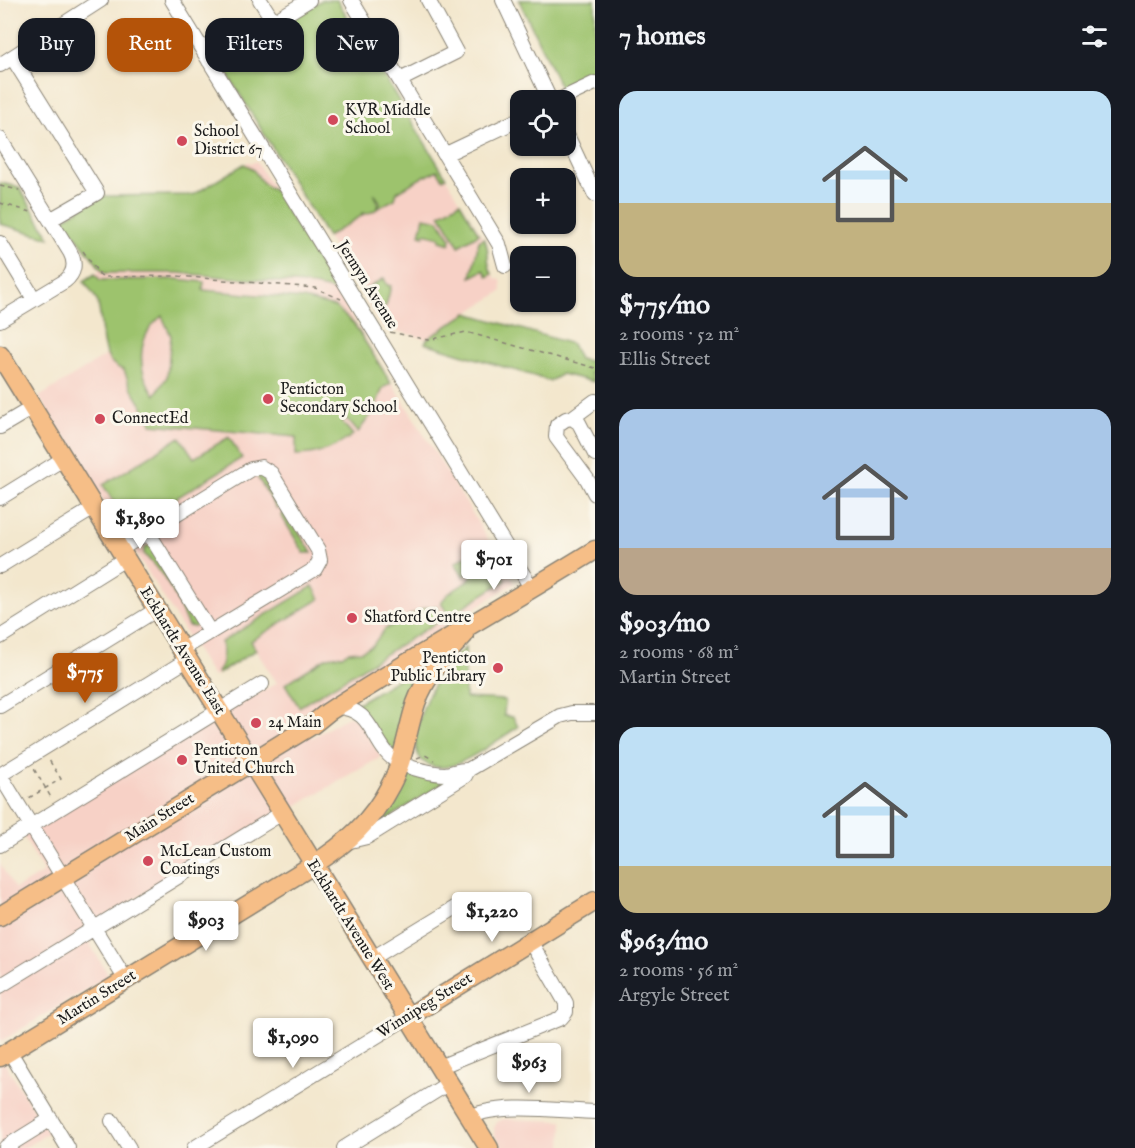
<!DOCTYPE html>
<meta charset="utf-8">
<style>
:root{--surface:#171b24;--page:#20242c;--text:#f1f3f6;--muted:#9ea1a6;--accent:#b45309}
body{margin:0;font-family:"IM FELL English",serif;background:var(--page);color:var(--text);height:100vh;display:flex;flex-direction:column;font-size:22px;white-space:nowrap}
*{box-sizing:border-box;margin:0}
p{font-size:20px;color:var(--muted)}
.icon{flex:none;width:33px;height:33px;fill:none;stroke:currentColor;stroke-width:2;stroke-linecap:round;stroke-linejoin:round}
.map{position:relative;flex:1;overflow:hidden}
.sheet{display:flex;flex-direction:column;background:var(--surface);width:540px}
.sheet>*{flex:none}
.banner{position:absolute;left:18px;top:18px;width:486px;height:54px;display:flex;gap:12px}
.controls{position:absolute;left:510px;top:90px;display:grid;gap:12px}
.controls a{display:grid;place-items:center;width:66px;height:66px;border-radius:12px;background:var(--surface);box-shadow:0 2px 4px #0004;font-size:30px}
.price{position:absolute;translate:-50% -51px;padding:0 14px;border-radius:6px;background:#fff;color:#222;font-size:20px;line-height:39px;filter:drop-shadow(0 2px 3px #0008)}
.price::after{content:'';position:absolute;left:50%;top:36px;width:18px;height:14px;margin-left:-9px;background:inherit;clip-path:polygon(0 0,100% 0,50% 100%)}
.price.selected{background:var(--accent);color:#fff}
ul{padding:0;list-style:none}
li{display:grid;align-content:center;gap:12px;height:318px;padding:0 24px}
li span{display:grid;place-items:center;height:186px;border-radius:18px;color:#555}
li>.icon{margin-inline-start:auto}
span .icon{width:108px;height:108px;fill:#fffc;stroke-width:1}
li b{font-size:26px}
h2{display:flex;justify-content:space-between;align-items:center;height:72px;padding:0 24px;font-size:26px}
.chip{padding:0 21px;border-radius:18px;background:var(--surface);box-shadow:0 2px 4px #0004;font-size:21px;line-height:54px}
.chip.selected{background:var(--accent);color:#fff}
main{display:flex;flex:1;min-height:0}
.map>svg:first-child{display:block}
</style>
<main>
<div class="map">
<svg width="595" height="1148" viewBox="0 0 595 1148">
<rect width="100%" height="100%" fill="#fbf7ec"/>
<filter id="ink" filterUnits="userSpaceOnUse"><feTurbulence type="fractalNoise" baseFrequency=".0167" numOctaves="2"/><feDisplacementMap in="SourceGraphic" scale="12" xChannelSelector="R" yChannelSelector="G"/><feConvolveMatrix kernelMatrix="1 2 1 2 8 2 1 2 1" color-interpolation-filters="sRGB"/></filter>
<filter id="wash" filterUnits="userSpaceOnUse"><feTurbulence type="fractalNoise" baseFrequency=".008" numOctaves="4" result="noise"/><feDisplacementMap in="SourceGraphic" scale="24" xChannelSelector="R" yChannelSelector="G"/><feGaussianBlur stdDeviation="1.35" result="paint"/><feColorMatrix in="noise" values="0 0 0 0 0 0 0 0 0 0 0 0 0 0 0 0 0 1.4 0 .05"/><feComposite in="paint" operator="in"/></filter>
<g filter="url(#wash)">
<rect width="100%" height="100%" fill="#f3e7cd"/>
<path fill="#f7d1c6" d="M322,0h15l149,243 3,25 7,11 5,1 1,11 -75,48 -45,-12 -162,-265z
M256,161l259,422 -217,133 14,22 37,-22 9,4 23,37 -87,50 -23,9 -189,115 27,45 -109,66v-178l15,25 29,-17 -21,-36 187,-116 67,-37 -21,-32 -43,26 -174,-280 68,-42 -10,-53 -13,-21 16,-11 -37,-51 38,-23 92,-1 55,-33 5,1z
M0,1056l48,77 -24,15h-24z
M504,1119l59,2 -1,27h-59l-8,-12 -1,-8 3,-6z"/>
<path fill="#9dc36d" stroke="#5c7044" stroke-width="1.5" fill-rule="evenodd" d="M322,0h15l109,177 -3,2 -6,-9 -10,6 -1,-1 -29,17 -2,7 -17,9 2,-6 -6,-9 4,10 -1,6 -9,5 -6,-1 1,2 -36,22 -107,-175z
M519,0h76v73l-34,16z
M244,164c16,6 11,18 30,26l62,101 -32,-7 -126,-11h-74l-41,-54 38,-23 92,-1z
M0,183l19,4 31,51 -50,-14z
M460,202l19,32 -20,12 -19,-32z
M424,217l15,3 12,19 -1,5 -10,-3v-4l-16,-4v3l-4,-1z
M484,238c7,12 1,24 8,36l-4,3 -4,-7 -13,7 8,-36z
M95,274l5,6 76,-1 28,3 -1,8 100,9 32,8 19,17 37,59 -8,5 -10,24 -15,20 -12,-14 -4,4 11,13c-17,13 -35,20 -57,20v-18l-145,-13v-4l-20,-32 -7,-18c-29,-8 -19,-48 -27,-69 -3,-7 -9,-14 -13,-20zM162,316l9,20 -4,41 -12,18c-19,-24 -19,-59 7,-79z
M384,278l3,7 4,1 -5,20 -10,5 -12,-20z
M467,313l105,31 7,15 16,3v11h-5l5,9 -33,-8 -12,7 -125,-38 2,-4z
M180,437l14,21 35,-21 13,21 -113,69 -26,-42z
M256,475h6l4,4 17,27 -6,3z
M286,512l26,41h-8l-23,-38z
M149,545l50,79 -5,3 -6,-1 -15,-34 -12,-19 -17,-19v-5z
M477,549l-8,21 -5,7 -9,-14z
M487,550l19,30 -57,36 -8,-13c8,-14 18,-13 28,-24 9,-10 7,-22 18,-29z
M313,586l7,13 -69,42 5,9 -38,24 -1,-2c6,-5 7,-23 4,-30z
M436,606l8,12 -145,89 -14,-23 42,-27 16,-2 5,-3 13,-1 11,-5 13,-17 39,-21z
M465,648v50l40,2 -1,16 9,1 5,10c-16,10 -55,39 -73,40 -53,4 -21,-70 -5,-92 7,-10 16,-19 25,-27z
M418,667l6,1 -28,87 -41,-49 1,-2z
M407,772l46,5 -81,52 34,-56z"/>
</g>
<g filter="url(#ink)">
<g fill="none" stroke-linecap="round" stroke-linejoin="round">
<g stroke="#888274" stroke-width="16">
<path id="minor" d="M172,0l360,589
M260,0l14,22
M351,0l148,244 6,22
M503,0l47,100
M57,28l19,32
M12,57l85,136 -47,27
M209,61l100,-61
M0,65l101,-65
M400,80l56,-28 -28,-52
M559,100l36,-17
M566,133l29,62
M0,139l70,113c6,11 5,21 -5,29l-65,39
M446,154l74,-35
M0,243l34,56
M572,418l23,-17
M0,427l32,-19
M595,454l-16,-31 -7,-5 -6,1 -9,6 -1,12 31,42 8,15
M0,498l63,-39
M148,532l62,100
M119,550l132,-81 10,-2 10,6 47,77 2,10 -5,9 -134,81
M0,566l94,-58
M0,637l125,-78
M0,706l156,-96
M336,707c41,1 34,41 64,56 9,5 35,11 45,11 8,-1 15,-5 23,-4
M0,775l126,205
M0,775l187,-115
M346,842l21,-5 98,-61 3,-6 92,-54 12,-3h23
M0,845l262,-161
M371,959l92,-56
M0,986l282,-173
M10,1052l58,96
M439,1067l122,-49 5,-6v-9l-36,-62
M470,1117c30,-15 91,-6 125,-5
M112,1121l17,27
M6,1147l45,-28
M194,1148l214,-131
M344,1148l105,-65"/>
</g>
<g stroke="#888274" stroke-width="21">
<path id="major" d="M0,355l489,793
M0,916l312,-191 16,-13c88,-56 178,-107 267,-162
M408,1017l187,-116
M0,1057l313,-192c33,-21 59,-44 77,-79 14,-25 17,-56 26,-83 10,-28 28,-47 48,-68"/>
</g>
<path stroke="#888274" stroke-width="1.5" stroke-dasharray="4.5 4.5" stroke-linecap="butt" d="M0,186l19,4
M0,203l31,9
M83,251l16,23 5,3 74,-1 137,12 26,11
M390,332l38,8 38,-8 129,36
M417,758l8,-3 9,5
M34,769l18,30
M29,798l32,-19 -12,-19"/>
<use href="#minor" stroke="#fff" stroke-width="14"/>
<use href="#major" stroke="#f6be87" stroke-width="18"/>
</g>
</g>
<g fill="#d1495b" stroke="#fbf7ec" stroke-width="2">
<circle cx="333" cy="120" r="6"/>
<circle cx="182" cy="141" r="6"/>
<circle cx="268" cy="399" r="6"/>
<circle cx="100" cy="419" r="6"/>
<circle cx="352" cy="618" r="6"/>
<circle cx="498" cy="668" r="6"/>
<circle cx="256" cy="723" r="6"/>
<circle cx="182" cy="760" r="6"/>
<circle cx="148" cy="861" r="6"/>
</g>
<g text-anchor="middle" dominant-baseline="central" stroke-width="6" stroke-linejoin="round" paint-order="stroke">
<g font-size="16" fill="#1c1c1c" stroke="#fbf7ec" text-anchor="start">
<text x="345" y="111">KVR Middle<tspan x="345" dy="18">School</tspan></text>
<text x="194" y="132">School<tspan x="194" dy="18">District 67</tspan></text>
<text x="280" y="390">Penticton<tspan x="280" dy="18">Secondary School</tspan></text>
<text x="112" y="419">ConnectEd</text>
<text x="364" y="618">Shatford Centre</text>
<text x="486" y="659" text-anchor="end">Penticton<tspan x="486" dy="18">Public Library</tspan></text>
<text x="268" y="723">24 Main</text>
<text x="194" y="751">Penticton<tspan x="194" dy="18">United Church</tspan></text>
<text x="160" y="852">McLean Custom<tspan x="160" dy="18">Coatings</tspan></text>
</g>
<g font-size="16" fill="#1c1c1c" stroke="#fbf7ec">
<text transform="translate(367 285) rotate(58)">Jermyn Avenue</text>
<text transform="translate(182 651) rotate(58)">Eckhardt Avenue East</text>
<text transform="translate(160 818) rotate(-32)">Main Street</text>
<text transform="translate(350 925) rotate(58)">Eckhardt Avenue West</text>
<text transform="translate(97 998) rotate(-32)">Martin Street</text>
<text transform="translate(425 1006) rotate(-32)">Winnipeg Street</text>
</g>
</g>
</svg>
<div class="controls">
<a><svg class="icon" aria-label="locate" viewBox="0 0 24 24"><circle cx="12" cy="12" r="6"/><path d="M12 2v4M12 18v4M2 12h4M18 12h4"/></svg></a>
<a>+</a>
<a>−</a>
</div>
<b class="price" style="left:140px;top:550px">$1,890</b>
<b class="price" style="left:494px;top:591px">$701</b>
<b class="price selected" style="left:85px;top:704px">$775</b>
<b class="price" style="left:492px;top:943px">$1,220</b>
<b class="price" style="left:206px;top:952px">$903</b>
<b class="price" style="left:293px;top:1069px">$1,090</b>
<b class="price" style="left:529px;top:1094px">$963</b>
<div class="banner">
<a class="chip">Buy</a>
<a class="chip selected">Rent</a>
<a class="chip">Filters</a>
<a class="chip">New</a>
</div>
</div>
<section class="sheet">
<h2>7 homes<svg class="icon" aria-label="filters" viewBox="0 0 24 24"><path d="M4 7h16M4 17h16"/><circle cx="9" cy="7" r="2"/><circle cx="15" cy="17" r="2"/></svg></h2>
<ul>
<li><span style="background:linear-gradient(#bfe0f5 60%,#c2b280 0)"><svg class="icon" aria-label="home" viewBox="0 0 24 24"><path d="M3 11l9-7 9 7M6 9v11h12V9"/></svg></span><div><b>$775/mo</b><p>2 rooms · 52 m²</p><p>Ellis Street</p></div></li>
<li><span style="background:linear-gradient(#a9c7e8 75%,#b9a48a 0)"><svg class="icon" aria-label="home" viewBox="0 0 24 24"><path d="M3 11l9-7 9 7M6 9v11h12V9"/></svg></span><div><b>$903/mo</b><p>2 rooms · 68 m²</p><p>Martin Street</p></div></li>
<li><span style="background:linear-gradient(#bfe0f5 75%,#c2b280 0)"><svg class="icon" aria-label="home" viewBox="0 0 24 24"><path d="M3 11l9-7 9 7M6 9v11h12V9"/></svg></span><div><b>$963/mo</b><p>2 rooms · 56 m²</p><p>Argyle Street</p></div></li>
</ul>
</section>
</main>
